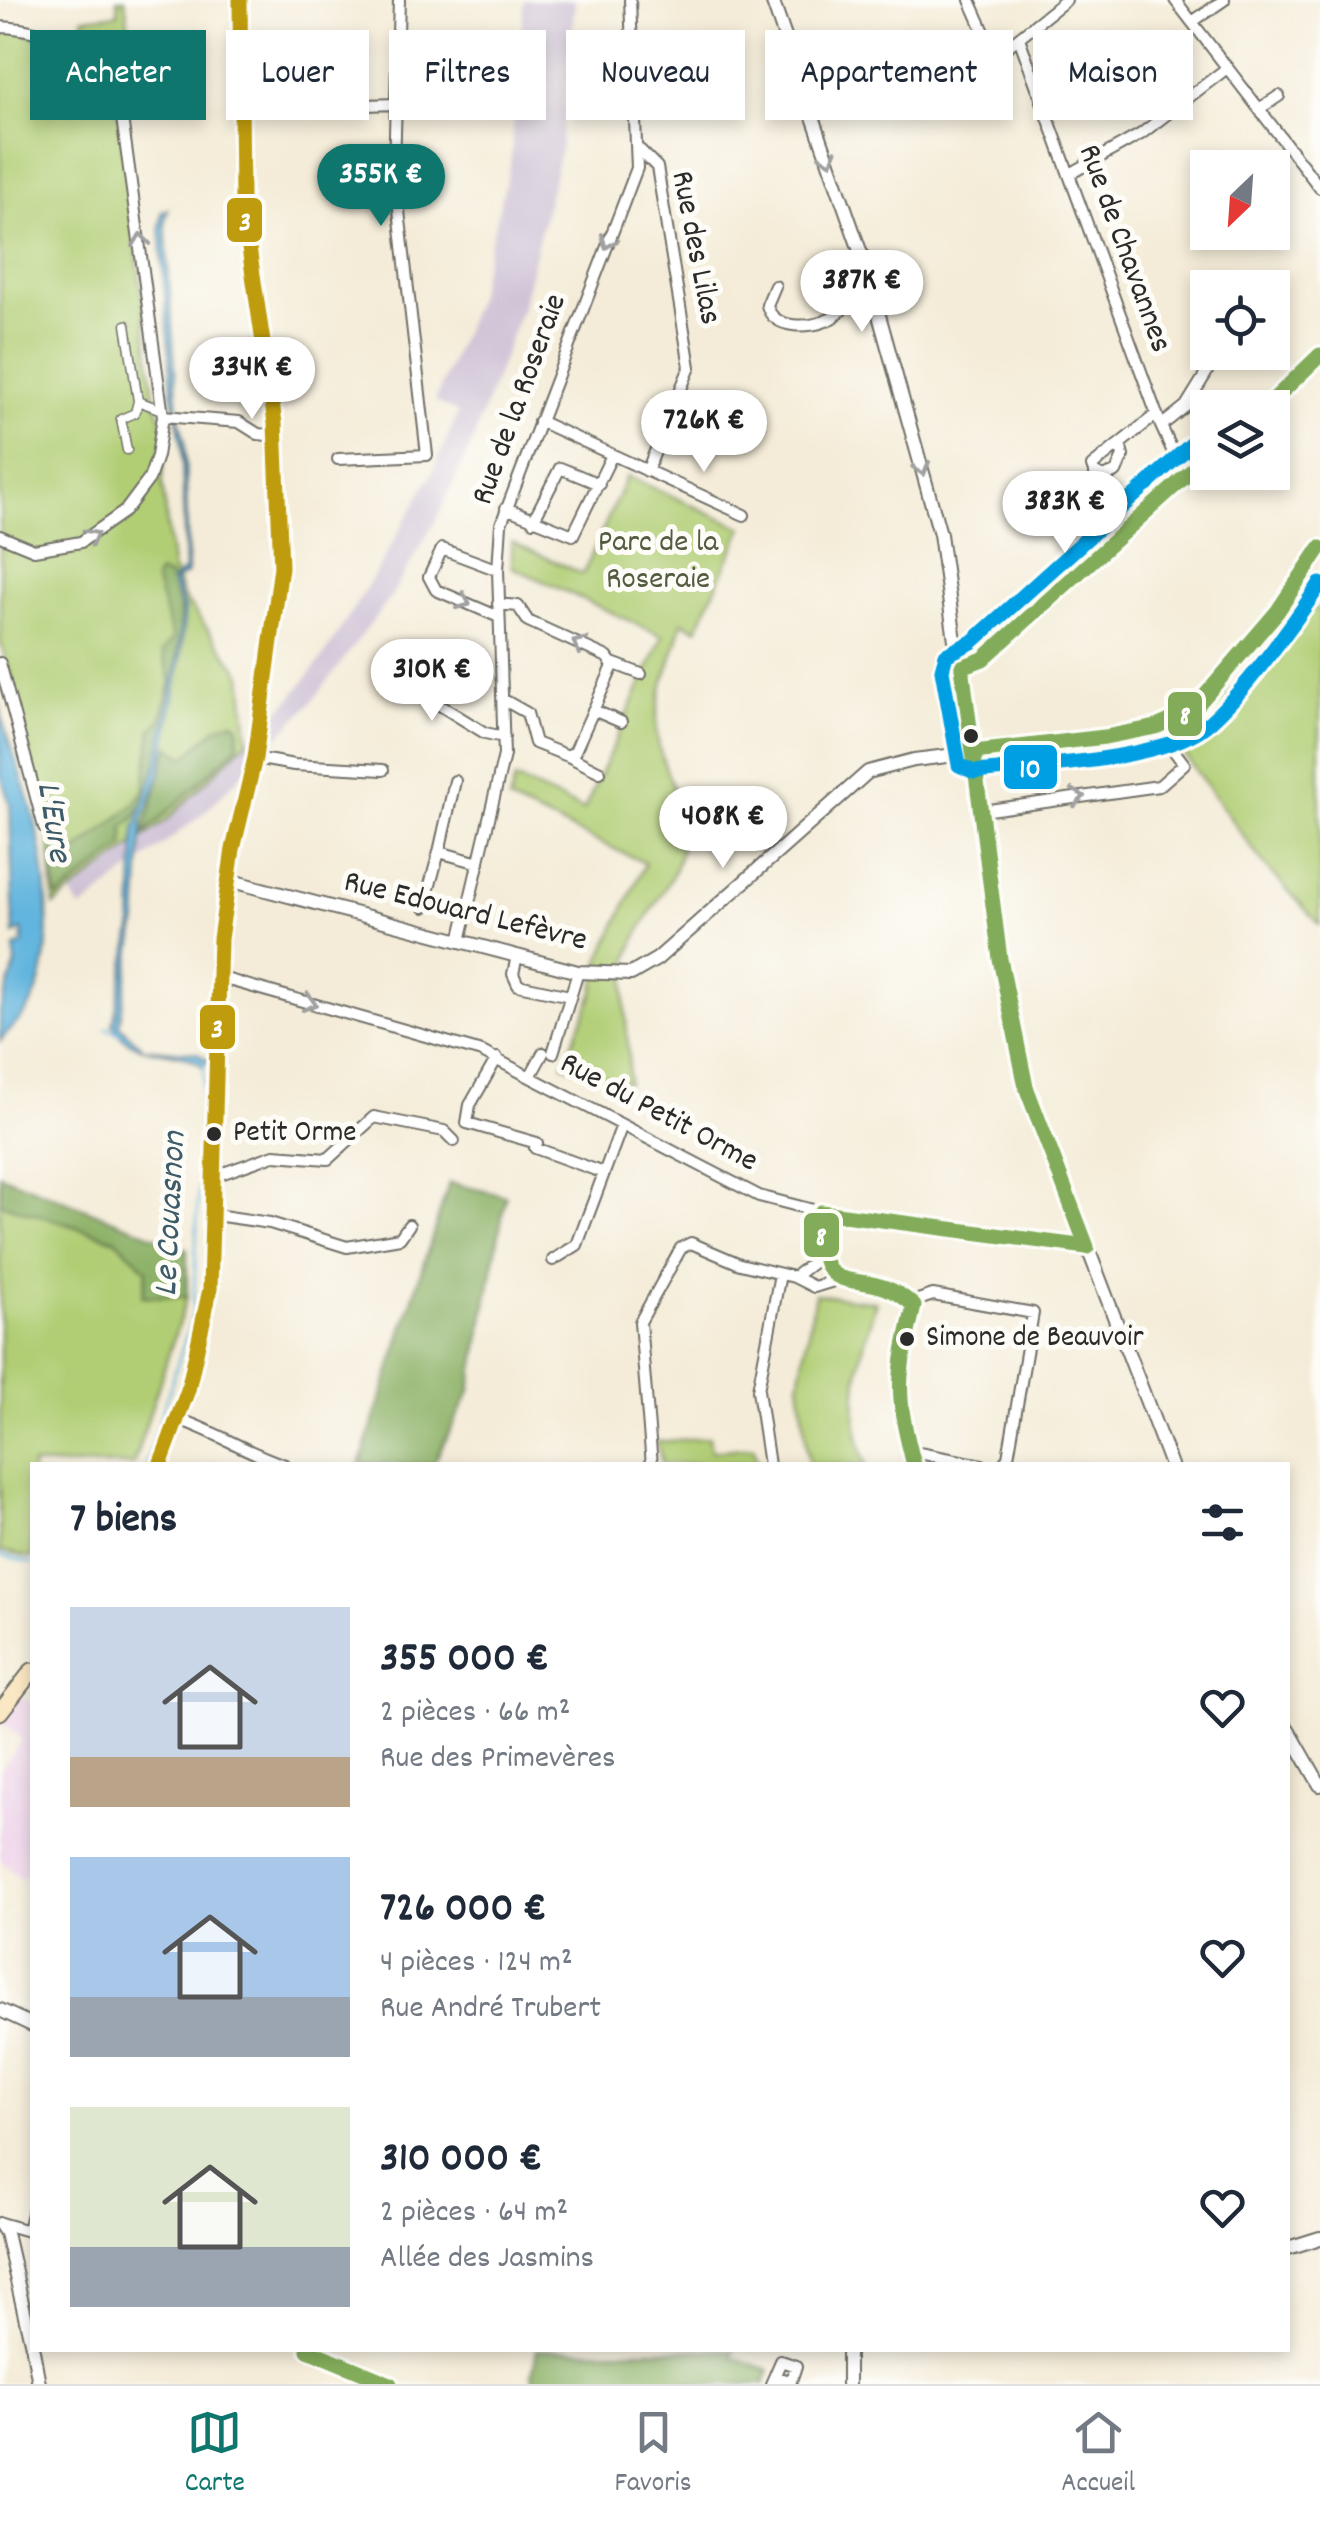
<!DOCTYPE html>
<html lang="fr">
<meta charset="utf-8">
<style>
:root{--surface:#fff;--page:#f2f2f3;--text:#1f2937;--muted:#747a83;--line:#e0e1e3;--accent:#0f766e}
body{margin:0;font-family:Dekko,sans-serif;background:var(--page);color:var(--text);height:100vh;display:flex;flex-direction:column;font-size:38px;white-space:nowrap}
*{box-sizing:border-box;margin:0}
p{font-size:32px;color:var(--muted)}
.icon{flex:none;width:55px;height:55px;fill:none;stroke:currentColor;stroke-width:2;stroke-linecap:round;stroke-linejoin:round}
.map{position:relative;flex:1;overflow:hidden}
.details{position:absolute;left:30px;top:1462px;width:1260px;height:890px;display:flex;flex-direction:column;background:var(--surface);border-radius:0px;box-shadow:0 5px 15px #0003}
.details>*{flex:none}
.top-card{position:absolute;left:30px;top:30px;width:1260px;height:90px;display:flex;gap:20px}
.needle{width:65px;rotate:205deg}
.tools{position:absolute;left:1190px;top:150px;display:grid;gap:20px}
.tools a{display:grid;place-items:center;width:100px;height:100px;border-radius:0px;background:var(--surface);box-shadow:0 5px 15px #0003;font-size:50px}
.price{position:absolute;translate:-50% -85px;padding:0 22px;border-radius:35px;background:#fff;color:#222;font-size:32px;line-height:65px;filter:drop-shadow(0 2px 5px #0008)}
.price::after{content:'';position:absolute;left:50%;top:60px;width:30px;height:22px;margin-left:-15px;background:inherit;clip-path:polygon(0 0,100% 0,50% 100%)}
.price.selected{background:var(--accent);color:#fff}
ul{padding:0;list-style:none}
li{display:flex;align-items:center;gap:30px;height:250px;padding:0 40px}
li span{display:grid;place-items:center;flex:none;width:280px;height:200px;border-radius:0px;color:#555}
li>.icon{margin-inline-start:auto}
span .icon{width:120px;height:120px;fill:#fffc;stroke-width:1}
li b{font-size:42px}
h2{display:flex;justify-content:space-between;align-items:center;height:120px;padding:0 40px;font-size:42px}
.tag{padding:0 35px;border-radius:0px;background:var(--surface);box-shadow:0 5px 15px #0003;font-size:35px;line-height:90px}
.tag.selected{background:var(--accent);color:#fff}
.tab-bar{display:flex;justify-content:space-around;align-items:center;height:140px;border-top:2px solid var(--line);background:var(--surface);font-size:28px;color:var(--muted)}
.tab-bar a{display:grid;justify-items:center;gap:5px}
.tab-bar .selected{color:var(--accent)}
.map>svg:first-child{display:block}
</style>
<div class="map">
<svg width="1320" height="2384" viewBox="0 0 1320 2384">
<rect width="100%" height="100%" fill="#fdfcf7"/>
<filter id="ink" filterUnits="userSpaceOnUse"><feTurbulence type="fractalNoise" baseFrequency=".01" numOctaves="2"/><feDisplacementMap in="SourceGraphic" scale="20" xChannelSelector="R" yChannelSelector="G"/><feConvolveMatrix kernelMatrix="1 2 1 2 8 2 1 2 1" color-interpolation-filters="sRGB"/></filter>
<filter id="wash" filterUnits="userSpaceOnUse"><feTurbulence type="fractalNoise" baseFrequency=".0048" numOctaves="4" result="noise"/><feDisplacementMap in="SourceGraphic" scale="40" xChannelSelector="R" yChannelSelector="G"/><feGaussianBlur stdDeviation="2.25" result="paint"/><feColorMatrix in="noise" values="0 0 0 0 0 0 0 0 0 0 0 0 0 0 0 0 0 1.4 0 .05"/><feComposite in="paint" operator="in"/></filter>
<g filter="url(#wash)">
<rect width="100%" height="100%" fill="#f4ecd8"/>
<path fill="#edd1e9" d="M21,1695l11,10v162l-10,12 -22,-19v-90l23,-30 -21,-18z"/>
<path fill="#ccbfd4" d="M524,0h51l-14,147 -39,160 -52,141 -34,72 -44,75 -80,107 -108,111 -123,96 -10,-15 96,-74 122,-119 36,-47 53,-85 53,-94 27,-62 -23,-12 39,-96 36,-139z"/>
<path fill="#b1ce75" stroke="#6e7c50" stroke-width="2.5" d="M117,0h8l14,106 -27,-48 -28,-25 -1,-15 35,-4z
M0,32l25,1 44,18 21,18 30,48 35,284 12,34 -5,46 10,85 10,29 60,80 6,65 -81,80 -113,85 -6,-82 -48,-183z
M627,476l116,52 -46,101 -15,-7c-8,38 -28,72 -25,112 4,39 31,69 25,110 -6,42 -40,70 -52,110 -12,44 2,85 -2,129l-65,-18 30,-70 7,-35 45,-97 -136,-62 6,-22 69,31 79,-174 -151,-69v-25l71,32z
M1301,599l19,12v314l-57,-62 -89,-122c56,-41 88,-84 127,-142z
M0,1203l116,37 31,30 -4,26 44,1 -54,168h-101v93l-32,-7z
M815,1294l61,8c-17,54 -31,108 -10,163h-57l-10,-82z
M709,1437l2,14 43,-4 3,18 -95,-1 -5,-22z"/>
<path fill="#8cb166" stroke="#5c6e48" stroke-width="2.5" d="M159,573l10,3c3,12 11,25 11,37 2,37 -22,200 -56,213v20l-67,52 -6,-45 8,-6 7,12 68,-54 10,-14 8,-61 9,-11 10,-38 -9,-30 11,-12 -18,-60z
M233,721l6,5 -1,20 -94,88 24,-88 17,11 33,-30z
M0,1175l187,74v48l-44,-1 4,-26 -31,-31 -116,-36z
M449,1183l57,13 -36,195 -37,74h-73z
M537,2350h197l-1,7 37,13 -5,14h-230l-3,-9z"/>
<path fill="#62b5de" stroke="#467084" stroke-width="2.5" d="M168,209l-3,11 13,194 7,27 3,132 -13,8 10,28 -4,49 -21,117 -17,46 -6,100 -18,104 24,23 54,5 11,7 -5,7c-25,-24 -69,-4 -90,-42l19,-95 3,-101 22,-65 21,-106 4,-49 -11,-28 14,-11 -3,-123 -10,-56 -12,-165 2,-14z
M0,704c4,32 18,58 27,89 18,56 34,161 3,213 -7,12 -21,24 -30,35v-30l16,-47 -2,-16 9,-5 -1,-13 -8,4 -4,-129 -10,-32z"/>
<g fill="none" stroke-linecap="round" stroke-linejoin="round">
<path stroke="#62b5de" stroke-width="2.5" d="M106,1028l14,5
M146,1465l47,-151 11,-250
M0,1555l32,8"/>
</g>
</g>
<g filter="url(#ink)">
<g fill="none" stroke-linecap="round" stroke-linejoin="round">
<g stroke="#716f68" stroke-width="11">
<path id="pedestrian" d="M126,325l12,76
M127,450l-6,-31 14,-6 3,-12 24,9"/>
</g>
<g stroke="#716f68" stroke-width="14">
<path id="minor" d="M970,0l19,43 14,7 63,-50
M1175,0l145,188
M1192,22l32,-22
M0,27c55,2 94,27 120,76l43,313 -6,40 -8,23 -24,32 -44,31 -47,8 -34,-14
M1019,38l142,388 23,50
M333,106l64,-2
M1259,109l20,-13
M640,150l17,17 33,200 -43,104
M1070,174l71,-40 86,-66
M775,286l-8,19c5,25 44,24 63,14 19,-9 27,-36 35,-54
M163,416l76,6 19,12 18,2
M539,421l205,94
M1161,426l25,-20 21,-34
M1120,444l3,12 -7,16 -13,5 -9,-5 -2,-6 65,-52
M338,459l89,-4 -33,-288 5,-167
M506,508l67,27 39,-80
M533,521l27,-53 39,16
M498,570l-56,-21 -13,28 7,13 63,27
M498,604l20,2 10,15 79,36 6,9 -38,85 -7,5 -33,-13 -8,-30 -23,-13
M422,648l34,16 -18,40 47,29 19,4
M0,663l44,164
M612,663l29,11
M419,696l19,8
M593,710l28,12
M568,756l32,16
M255,758l39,7 89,5
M982,811l177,-25 25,-22 -28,-37
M439,852l16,-71
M424,907l15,-55 40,11
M460,941l44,-186 -6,-185 3,-46 136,-356 -7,-168
M517,956l-4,18 5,11 52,11
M218,977l264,75 277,144 62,16 266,35
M553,1053l25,-81
M497,1058l-27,47 -3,18 70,20 -2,5 69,25
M531,1075l12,-22
M215,1176l59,-21 54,4 46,-42 70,14 10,10
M821,1212c-15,100 46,49 91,90
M215,1215l55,8 77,24 53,-9 9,-13
M553,1260l24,-15 45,-120
M794,1277l20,10 23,-7
M912,1302l21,-7 100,18 -25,144 -5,8
M912,1302c7,21 -11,47 -13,69 -4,33 3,63 15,94
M178,1419c39,13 69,34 107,46
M908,1451l74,14
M652,1465l-12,-143 41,-74 10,-5 49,21 54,13 26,-20
M769,1465l-11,-75 22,-116
M0,2223l32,9
M28,2231l4,-18
M308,2350l82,34
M771,2384l10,-23 15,5 -5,15 -17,-4"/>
</g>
<g stroke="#716f68" stroke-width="16">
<path id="tertiary" d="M772,0l93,265 75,269 60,425 26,128 145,378
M1264,408l56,-53
M962,667l21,-8 225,-203
M228,880l350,92 53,2 26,-15 211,-187 46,-12 191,-23 51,-10 36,-16 85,-99 43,-64
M1288,1729l32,56
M0,2010l32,15
M0,2224l6,9 26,113
M1288,2248l32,-10
M33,2350l6,34
M848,2384v-34"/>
</g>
<g stroke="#716f68" stroke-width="19">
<path id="secondary" d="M160,1465l28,-75 22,-101 10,-350 13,-90 22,-91 26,-191 -6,-144 -33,-222 -2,-201
M0,1712l32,-41"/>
</g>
<use href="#pedestrian" stroke="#fff" stroke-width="8"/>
<use href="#minor" stroke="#fff" stroke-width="10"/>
<use href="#tertiary" stroke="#fff" stroke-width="12"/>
<use href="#secondary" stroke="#fae7c3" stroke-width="15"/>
<g stroke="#fdfcf7" stroke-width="22">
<path id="bus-1" d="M1265,408l55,-53
M974,752l131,-15 51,-10 36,-16 85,-99 43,-64
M1087,1247l-61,-160 -26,-128 -38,-292 21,-8 225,-203
M914,1465c-19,-72 -17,-87 0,-159 -50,-49 -99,10 -93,-94l266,35
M308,2350l82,34"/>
</g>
<g stroke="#fdfcf7" stroke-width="22">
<path id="bus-2" d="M160,1465l28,-75 22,-101 10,-350 13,-90 22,-91 26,-191 -6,-144 -33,-222 -2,-201"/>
</g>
<g stroke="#fdfcf7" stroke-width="22">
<path id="bus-3" d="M1195,441l-223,201 -26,13 -4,15 17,95 15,7c58,-6 187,-11 231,-46 35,-28 89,-103 115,-142"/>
</g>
<use href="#bus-1" stroke="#83ac5a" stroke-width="15"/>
<use href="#bus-2" stroke="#bf9c0d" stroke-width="15"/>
<use href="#bus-3" stroke="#009fe3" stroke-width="15"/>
</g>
<defs><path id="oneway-chevron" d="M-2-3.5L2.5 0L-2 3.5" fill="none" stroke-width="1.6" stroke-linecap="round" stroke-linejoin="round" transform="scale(2.5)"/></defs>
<g stroke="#a0a0a0">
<use href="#oneway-chevron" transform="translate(829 158) rotate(70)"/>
<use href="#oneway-chevron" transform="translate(141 240) rotate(-97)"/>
<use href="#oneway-chevron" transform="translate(608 242) rotate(112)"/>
<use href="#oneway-chevron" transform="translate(922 469) rotate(74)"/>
<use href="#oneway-chevron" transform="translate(92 536) rotate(-28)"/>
<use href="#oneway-chevron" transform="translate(464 602) rotate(23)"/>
<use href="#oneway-chevron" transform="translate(579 644) rotate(-155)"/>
<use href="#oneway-chevron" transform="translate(1078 797) rotate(-8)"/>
<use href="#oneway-chevron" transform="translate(310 1003) rotate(16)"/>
</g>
</g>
<g fill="#2b2b2b" stroke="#fdfcf7" stroke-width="4">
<circle cx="971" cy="736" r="9"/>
<circle cx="214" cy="1134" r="9"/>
<circle cx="907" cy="1339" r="9"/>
</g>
<g text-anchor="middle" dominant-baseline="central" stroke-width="10" stroke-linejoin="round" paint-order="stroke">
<g font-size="30" fill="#2b2b2b" stroke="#fdfcf7" text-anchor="start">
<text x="233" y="1134">Petit Orme</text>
<text x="926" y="1339">Simone de Beauvoir</text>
</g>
<g font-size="32" fill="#2b2b2b" stroke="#fdfcf7">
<text transform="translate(694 248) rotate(79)">Rue des Lilas</text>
<text transform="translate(1123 249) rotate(70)">Rue de Chavannes</text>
<text transform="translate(521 400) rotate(-70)">Rue de la Roseraie</text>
<text transform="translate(465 913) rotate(14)">Rue Edouard Lefèvre</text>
<text transform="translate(658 1114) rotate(28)">Rue du Petit Orme</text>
</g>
<g font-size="32" fill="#535c41" stroke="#fdfcf7">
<text x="658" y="544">Parc de la<tspan x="658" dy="37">Roseraie</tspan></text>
</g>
<g font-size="35" font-style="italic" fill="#3e5b6a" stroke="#fdfcf7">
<text transform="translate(52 822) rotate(81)">L'Eure</text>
<text transform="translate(172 1214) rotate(-87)">Le Couasnon</text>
</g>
</g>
<g stroke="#fdfcf7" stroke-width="4">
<rect x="225" y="196" width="39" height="48" rx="10" fill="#bf9c0d"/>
<rect x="1166" y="690" width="38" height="48" rx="10" fill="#83ac5a"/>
<rect x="1002" y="743" width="57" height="48" rx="10" fill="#009fe3"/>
<rect x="198" y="1003" width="39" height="48" rx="10" fill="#bf9c0d"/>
<rect x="802" y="1211" width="39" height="48" rx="10" fill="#83ac5a"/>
</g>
<g font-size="28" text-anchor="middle" font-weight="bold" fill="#fff">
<text x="245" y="230">3</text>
<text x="1185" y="724">8</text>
<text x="1030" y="777">10</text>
<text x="217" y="1037">3</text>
<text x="821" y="1245">8</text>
</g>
</svg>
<div class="tools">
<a><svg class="needle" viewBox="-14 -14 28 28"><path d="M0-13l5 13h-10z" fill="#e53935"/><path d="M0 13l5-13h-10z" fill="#747a83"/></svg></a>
<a><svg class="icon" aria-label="locate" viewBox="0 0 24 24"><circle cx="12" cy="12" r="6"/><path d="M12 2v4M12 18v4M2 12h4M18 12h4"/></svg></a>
<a><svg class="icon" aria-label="layers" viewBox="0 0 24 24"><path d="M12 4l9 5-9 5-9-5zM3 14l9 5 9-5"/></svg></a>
</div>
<b class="price selected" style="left:381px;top:229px">355K €</b>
<b class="price" style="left:862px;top:335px">387K €</b>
<b class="price" style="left:252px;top:422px">334K €</b>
<b class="price" style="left:704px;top:475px">726K €</b>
<b class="price" style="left:1065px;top:556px">383K €</b>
<b class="price" style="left:432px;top:724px">310K €</b>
<b class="price" style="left:723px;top:871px">408K €</b>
<div class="top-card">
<a class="tag selected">Acheter</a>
<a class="tag">Louer</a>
<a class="tag">Filtres</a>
<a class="tag">Nouveau</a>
<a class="tag">Appartement</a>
<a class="tag">Maison</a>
</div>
<section class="details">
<h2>7 biens<svg class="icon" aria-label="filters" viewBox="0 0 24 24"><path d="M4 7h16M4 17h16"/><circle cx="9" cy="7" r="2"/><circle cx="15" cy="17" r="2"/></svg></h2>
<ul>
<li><span style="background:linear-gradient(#c9d6e8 75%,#b9a48a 0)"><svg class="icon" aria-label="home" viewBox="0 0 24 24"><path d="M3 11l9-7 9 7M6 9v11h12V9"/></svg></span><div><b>355 000 €</b><p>2 pièces · 66 m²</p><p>Rue des Primevères</p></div><svg class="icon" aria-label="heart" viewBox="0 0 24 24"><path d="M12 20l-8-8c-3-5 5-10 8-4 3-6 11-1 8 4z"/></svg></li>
<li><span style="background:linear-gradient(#a9c7e8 70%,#9aa5b1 0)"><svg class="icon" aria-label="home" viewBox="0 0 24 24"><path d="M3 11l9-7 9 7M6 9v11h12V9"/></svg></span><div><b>726 000 €</b><p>4 pièces · 124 m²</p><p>Rue André Trubert</p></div><svg class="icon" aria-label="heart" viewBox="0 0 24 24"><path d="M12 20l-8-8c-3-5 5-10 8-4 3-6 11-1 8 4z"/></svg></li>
<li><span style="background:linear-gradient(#dfe7d0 70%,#9aa5b1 0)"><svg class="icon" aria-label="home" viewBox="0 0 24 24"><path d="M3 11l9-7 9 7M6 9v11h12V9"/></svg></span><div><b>310 000 €</b><p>2 pièces · 64 m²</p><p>Allée des Jasmins</p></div><svg class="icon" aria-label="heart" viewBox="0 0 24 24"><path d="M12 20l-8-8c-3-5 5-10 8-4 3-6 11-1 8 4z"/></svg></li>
</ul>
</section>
</div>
<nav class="tab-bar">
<a class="selected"><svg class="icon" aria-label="map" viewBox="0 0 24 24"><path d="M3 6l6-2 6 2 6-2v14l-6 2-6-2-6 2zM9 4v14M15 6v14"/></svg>Carte</a>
<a><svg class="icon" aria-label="saved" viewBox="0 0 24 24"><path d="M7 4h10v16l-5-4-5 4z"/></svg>Favoris</a>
<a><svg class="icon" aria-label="home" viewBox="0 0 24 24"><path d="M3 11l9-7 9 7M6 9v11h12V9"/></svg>Accueil</a>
</nav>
